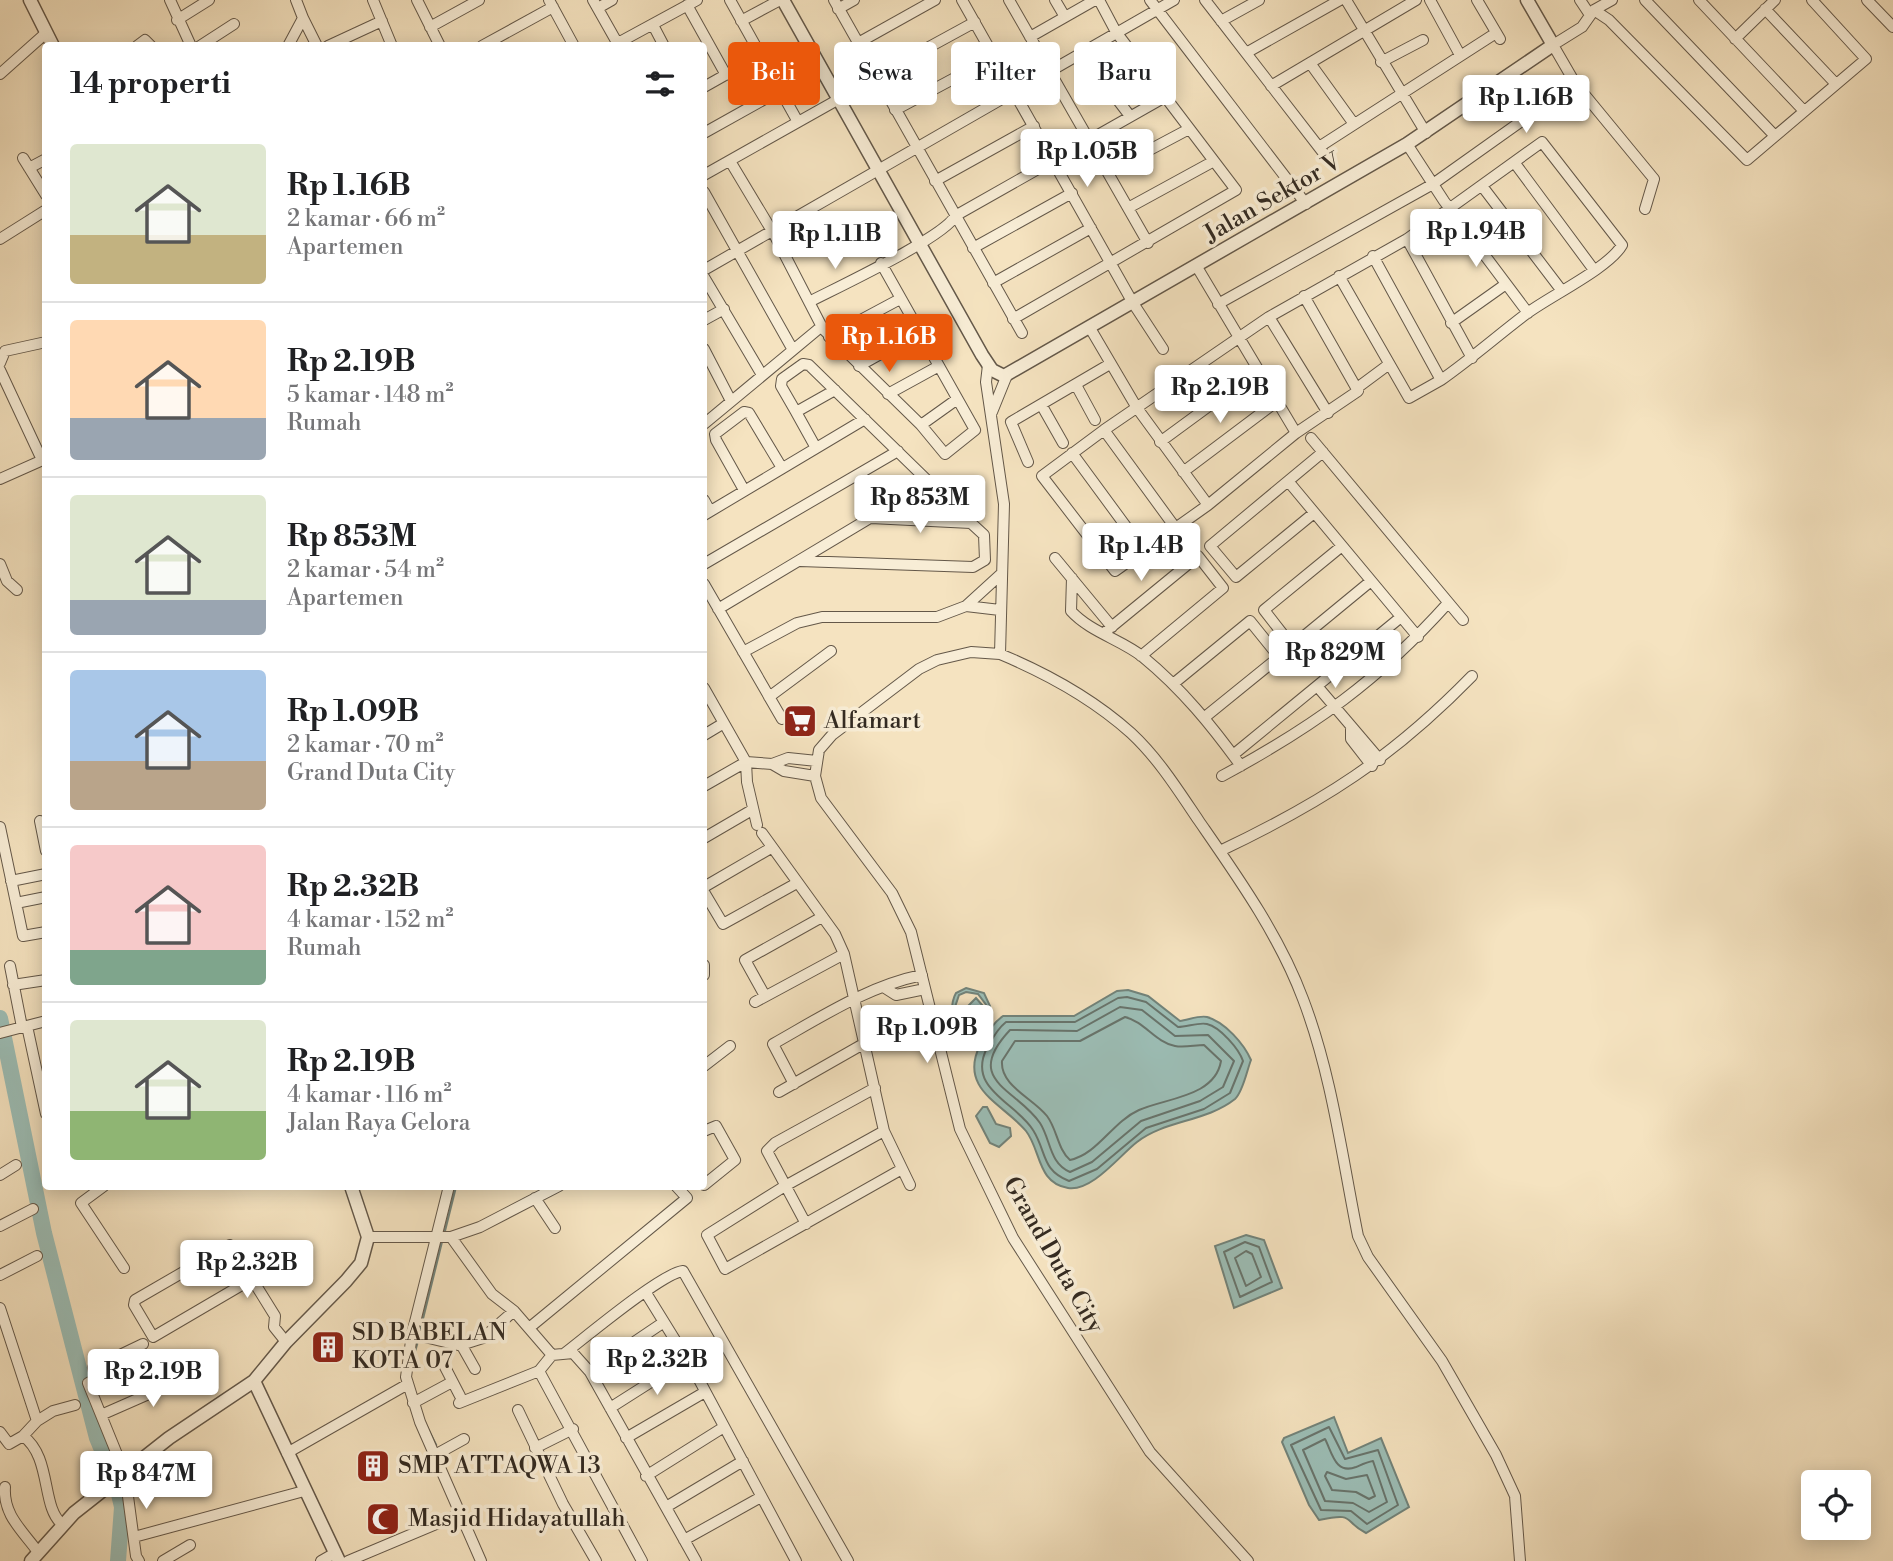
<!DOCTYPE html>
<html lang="id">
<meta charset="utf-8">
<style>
:root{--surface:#fff;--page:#f2f2f2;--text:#202124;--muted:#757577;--line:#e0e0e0;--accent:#ea580c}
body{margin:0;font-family:"Libre Bodoni",serif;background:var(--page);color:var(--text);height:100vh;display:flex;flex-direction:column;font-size:26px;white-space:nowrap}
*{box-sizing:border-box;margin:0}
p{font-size:23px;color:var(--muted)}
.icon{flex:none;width:38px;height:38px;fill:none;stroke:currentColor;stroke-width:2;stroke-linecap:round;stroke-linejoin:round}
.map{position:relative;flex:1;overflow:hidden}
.details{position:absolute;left:42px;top:42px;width:665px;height:1148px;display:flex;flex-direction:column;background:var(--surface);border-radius:7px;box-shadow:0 4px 18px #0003}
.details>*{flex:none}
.top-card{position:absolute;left:728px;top:42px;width:665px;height:63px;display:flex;gap:14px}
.tools{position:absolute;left:1801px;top:1470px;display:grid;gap:14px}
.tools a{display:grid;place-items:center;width:70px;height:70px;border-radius:7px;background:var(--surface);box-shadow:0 4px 18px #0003;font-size:35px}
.price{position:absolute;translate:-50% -60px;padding:0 16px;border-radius:7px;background:#fff;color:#222;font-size:23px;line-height:46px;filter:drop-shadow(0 2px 4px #0008)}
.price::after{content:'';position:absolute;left:50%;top:42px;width:21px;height:16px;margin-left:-10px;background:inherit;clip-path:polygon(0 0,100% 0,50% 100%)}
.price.active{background:var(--accent);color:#fff}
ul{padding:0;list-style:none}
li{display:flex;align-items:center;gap:21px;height:175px;padding:0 28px}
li+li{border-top:2px solid var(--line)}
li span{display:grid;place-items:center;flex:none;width:196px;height:140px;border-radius:7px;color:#555}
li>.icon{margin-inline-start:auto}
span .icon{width:84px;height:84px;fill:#fffc;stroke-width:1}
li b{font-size:30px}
h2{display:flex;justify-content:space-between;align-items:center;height:84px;padding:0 28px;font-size:30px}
.chip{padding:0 24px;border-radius:7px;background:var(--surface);box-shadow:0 4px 18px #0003;font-size:24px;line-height:63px}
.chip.active{background:var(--accent);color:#fff}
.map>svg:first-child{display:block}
</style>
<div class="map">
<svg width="1893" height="1561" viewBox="0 0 1893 1561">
<rect width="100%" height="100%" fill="#f5e3c0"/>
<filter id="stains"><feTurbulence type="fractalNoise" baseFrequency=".00286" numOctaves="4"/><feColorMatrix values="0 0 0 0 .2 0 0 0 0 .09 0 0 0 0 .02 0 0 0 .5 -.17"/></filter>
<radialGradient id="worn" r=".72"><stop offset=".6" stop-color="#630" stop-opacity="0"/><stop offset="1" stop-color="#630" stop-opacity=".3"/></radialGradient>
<path fill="#9cbeb6" stroke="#72837a" stroke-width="2" fill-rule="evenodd" d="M966,988l18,5 6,13 -19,22 -3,13 -6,3c-11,-9 -13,-39 -6,-51zM966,992l12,2 9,12 -11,13 -1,-5 8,-8 -7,-8 -13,13 9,10 -10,18 -7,-32 4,-12z
M1128,990l20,6 32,25c8,-1 20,-6 27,-4 18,5 37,27 44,43 -4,10 -8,32 -16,39 -29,23 -70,21 -98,43 -17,13 -45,50 -69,46 -31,-5 -27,-38 -42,-57 -22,-27 -68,-41 -46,-86 6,-11 13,-22 23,-29h71l43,-25z
M983,1107h4l9,17 14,4 1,8 -12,11 -9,-4 -14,-27z
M1246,1235l18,5 18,48 -48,20 -19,-62z
M1334,1417l14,36 33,-15 28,69 -43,26c-24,-12 -9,-21 -47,-13l-10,-15 -27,-63 2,-4z"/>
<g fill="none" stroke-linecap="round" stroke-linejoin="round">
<path stroke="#68746c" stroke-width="2" d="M1127,997l19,5 32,25c9,0 21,-5 29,-3 13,3 32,25 36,37l-13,32 -26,16 -58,19 -49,41 -28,12c-28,-11 -22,-29 -36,-51 -16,-27 -67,-41 -46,-82 5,-9 10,-19 19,-26h69l43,-24z
M1120,1007l22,3 33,26 33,-1 26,26 -11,26 -23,14 -59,20 -49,41 -22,10c-21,-9 -19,-32 -30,-49 -24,-35 -78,-42 -30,-93l67,1z
M1125,1017c20,5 30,25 50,29 9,2 20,-1 29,-1l17,16c-6,36 -55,37 -82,49 -27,12 -41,44 -69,50 -12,-10 -13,-31 -23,-44 -14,-18 -47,-30 -45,-55l13,-20h65z
M1245,1242l14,5 13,35 -32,15 -16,-45z
M1246,1251l6,3 9,23 -15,9 -11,-28z
M1329,1427l16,32 33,-9 20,55 -31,19 -16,-13 -30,-1 -30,-65z
M1325,1439c7,13 10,36 31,28 7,-3 11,-5 17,-6l14,41 -18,10 -16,-9 -28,-2 -22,-51z
M1327,1472l19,7 21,-4 8,21 -6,3 -13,-7 -24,-2 -7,-14z"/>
<path stroke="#72837a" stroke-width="2.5" d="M444,1234l12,-48
M420,1330l22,-89
M413,1358l4,-14
M427,1427l9,18"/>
<path stroke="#9cbeb6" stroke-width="16" d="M0,1018l44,215 53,205 20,48 5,21 -4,54"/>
<g stroke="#645849" stroke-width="12">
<path id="minor" d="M170,0l21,46
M373,0l19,46
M417,0l23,46
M549,0l25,46
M593,0l26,46
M730,0l68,122
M834,0l188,333
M962,0l171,303 30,46
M1009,0l139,243
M1055,0l10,17
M1150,0l156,204
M1205,0l120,155
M1346,0l80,133
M1430,0l30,55
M1477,0l23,39
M1580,0l10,15
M1612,0l-18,10 -12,17 -29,18 22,38 79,96 -9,30
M1645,0l130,136
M1699,0l105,111
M1867,0l26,27
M687,5l39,70
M598,8l14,-8
M838,9l16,-9
M1765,9l71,75
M1594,10l15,10 138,140 119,-101 -54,-59
M303,18l14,28
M177,20l32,-20
M741,21l39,-21
M1221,21l38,-21
M653,25l11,21
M430,27l49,-27
M1030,37l65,-37
M1735,39l40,-39
M618,43l79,-43
M858,43l77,-43
M137,46l8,-6 6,6
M200,46l34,-22
M288,46l15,-28 -7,-18
M328,46l54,-25
M482,46l71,-39
M1081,52l49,64
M1246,53l94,-53
M1381,62l42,-22
M1310,63l44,61
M0,74l46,-41
M876,76l99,-54
M1271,86l145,-86
M704,87l55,-31
M835,93l39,-21
M895,110l99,-53
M704,133l75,-42
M1407,144l37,57 84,112
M1319,147l177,-114
M23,158l23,37
M730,161l45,75 48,93 98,96 35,-25
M1514,162l80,108
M29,168l17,-9
M1108,172l81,-43
M704,175l135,-76
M935,181l99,-55
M1482,186l80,105
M704,192l89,158
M1128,208l86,-47
M0,239l46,-29
M1407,239l65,119
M973,248l99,-55
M881,263l94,167 -30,24 -24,-29
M704,270l470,-270
M1339,276l70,122 32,-18
M704,277l58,98
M993,283l98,-55
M809,302c27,-14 136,-65 146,-86l210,-119
M1218,304l215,-120 142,-101
M1269,317l59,96
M1013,319l223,-129 -120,-158 -17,-32
M704,320l20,-11
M1451,323l55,-39
M1090,328l47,80 71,97 88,-72 -99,-166
M829,337l71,-38
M704,349l27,52
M0,363l5,-12 41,-9
M988,365l-2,17 18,122 -4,150 -29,-2 -34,8 -18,9 -87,66 -13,15 -4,26 6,22 71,95 19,39 49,197 53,109 137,214 98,109
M859,366l61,-34
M0,370l42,90
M1076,385l19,35
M1357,388l31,-23
M888,394l51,-28
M1042,406l21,37
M796,412l-15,-26 1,-7 21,-15 6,1 162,158 13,12 1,25 -12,7 -173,-6
M992,412l15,-37
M704,424l118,-98
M1104,430l73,100
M1296,433l62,-42 -54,-95
M1311,438l152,182
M1160,442l98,-72
M816,448l-20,-36 39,-22
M1072,453l72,98
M1028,462l-17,-40 99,-58
M1183,472l93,-70
M0,479l45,-20
M1288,481l130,156
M744,490l-28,-50 -1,-6 29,-22 5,1 33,55
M704,500l6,11
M1208,505l-93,66 -73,-95 62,-46 165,-113 138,-78 135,-97 80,103c-13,23 -72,51 -96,69 -29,22 -55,45 -85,66l-68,-124
M1314,513l-78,64 -26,-31 113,-94
M704,515l161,-96
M871,518l100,5
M1342,546l-78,64 28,36 79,-65
M1055,558l57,69
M0,564l7,17 10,9
M704,564l194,-113
M1072,578l-1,33c19,21 51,29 72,46 39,32 69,69 98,109
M704,584l78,135
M966,606l34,4
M718,609l212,-127
M1104,633l94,-77 25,32 -82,68
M743,652l54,-29 25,-6h115l29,-11 34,-31
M1000,654c48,20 92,44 131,79 27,25 47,57 68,88 38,55 80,114 104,178 29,76 39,158 55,237l10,21 74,104 54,94 19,41 5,65
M1173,684l77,-63 29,36 -74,60
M1317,686l63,74
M704,688l42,74 1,20 10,43
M769,697l62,-46
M1351,729v10l21,27
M704,735l20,-12
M1233,755l168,-138
M772,764l16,-6 29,3
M1222,776c91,-49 157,-96 226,-173
M704,786l42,-24 26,2 12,7 31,5
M40,821l6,30
M0,827l23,109 23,-4
M762,833l73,101 9,20 40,177 26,54
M704,838l48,-28
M1220,851c103,-49 172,-93 252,-175
M11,881l35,-7
M704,887l67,-39
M704,892l19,32 74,-41
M16,903l30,-6
M704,965v10
M10,966l12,61
M13,985l33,-5
M885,988l11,7 29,-6
M765,996l-20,-36 77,-43
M755,1002l89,-48
M27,1026l19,88
M0,1033l46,-12
M704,1066l26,-20
M794,1084l-21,-40c48,-27 95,-58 149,-69
M779,1092l86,-49
M704,1131l12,-5 19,34 -31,25
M884,1131l-99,55 -78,49 18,34 177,-100
M0,1175l16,-10
M104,1186l-23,17 43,65
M449,1186l-37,148 -6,43 14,45 61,139
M535,1198l20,30
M806,1224l-39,-73 8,-8 100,-55
M0,1226l33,-17
M368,1237h83l41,57 22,17 38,44
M451,1237l29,-10 79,-41
M230,1245l22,34 -99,58 -19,-32 1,-5z
M0,1275l37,-19
M252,1279l23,37 -1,11 12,15
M646,1293l50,81 100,187
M0,1308l37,113 -14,15
M529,1328l158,-130 -11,-12
M412,1334l50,12 13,23
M461,1345l22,-7 31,-27
M565,1353c21,-16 97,-80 118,-82l165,290
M445,1367l15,29
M590,1372l74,-50
M413,1403l39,-21
M459,1403l80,-32
M610,1408l77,-49
M518,1410l45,94 33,57
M101,1415l66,-29 12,-12
M37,1421l16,-10 22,-6
M0,1432l9,12 14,-8c29,21 18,71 39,88
M626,1438l79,-46
M535,1448l38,-19
M287,1453l121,-69
M435,1455l29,-16
M646,1476l78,-49
M5,1487c-2,28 17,43 33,65
M666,1507l77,-46
M134,1537l170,-46
M684,1540l77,-43
M139,1561l-3,-5 -11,-82 -37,-91 8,-4 -3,-11 50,-24
M163,1561l27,-16
M321,1561l14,-8
M348,1561l112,-47
M642,1561l-103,-190 13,-16 21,-2 17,19 106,189"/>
</g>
<g stroke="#645849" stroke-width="15">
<path id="tertiary" d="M30,0l23,46
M783,0l199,355 10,15 12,6 403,-232 146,-99 -26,-45
M254,1381l85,180
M31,1561l43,-48 95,-75 85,-57 32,-39 60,-61 15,-18 7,-26 -17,-51"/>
</g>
<use href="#minor" stroke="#f8edd6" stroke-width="10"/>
<use href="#tertiary" stroke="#f8edd6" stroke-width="12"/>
</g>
<defs>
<g id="supermarket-square" transform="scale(1.75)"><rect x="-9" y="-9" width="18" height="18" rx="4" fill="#8f2418" stroke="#f8edd6"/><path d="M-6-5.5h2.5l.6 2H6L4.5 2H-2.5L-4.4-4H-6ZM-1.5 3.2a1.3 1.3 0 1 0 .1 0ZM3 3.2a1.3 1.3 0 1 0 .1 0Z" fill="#fff"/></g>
<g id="building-square" transform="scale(1.75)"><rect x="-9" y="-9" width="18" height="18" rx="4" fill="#8f2418" stroke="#f8edd6"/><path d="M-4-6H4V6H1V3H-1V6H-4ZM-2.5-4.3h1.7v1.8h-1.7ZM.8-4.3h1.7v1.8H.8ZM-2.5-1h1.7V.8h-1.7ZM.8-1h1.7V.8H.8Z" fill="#fff"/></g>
<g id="mosque-square" transform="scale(1.75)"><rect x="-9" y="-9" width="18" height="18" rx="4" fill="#8f2418" stroke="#f8edd6"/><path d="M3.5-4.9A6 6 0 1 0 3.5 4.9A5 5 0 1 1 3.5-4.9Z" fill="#fff"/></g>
</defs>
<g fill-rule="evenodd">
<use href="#supermarket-square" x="800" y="721"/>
<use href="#building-square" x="328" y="1347"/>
<use href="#building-square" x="373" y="1466"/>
<use href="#mosque-square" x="383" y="1519"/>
</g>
<g text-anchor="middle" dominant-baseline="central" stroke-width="7" stroke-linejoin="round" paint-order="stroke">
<g font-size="24" fill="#332a21" stroke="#f8edd6">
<text transform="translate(1273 198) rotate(-30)">Jalan Sektor V</text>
<text transform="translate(1053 1255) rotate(60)">Grand Duta City</text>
</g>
<g font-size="24" fill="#332a21" stroke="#f8edd6" text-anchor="start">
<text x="824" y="721">Alfamart</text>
<text x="352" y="1333">SD BABELAN<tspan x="352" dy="28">KOTA 07</tspan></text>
<text x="398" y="1466">SMP ATTAQWA 13</text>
<text x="408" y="1519">Masjid Hidayatullah</text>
</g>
</g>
<rect width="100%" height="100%" filter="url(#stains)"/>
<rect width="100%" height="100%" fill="url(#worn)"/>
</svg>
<div class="tools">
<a><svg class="icon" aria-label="locate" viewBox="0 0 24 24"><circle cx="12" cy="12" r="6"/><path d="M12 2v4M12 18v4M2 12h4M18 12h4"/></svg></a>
</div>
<b class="price" style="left:1526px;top:135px">Rp 1.16B</b>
<b class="price" style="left:1087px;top:189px">Rp 1.05B</b>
<b class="price" style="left:1476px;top:269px">Rp 1.94B</b>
<b class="price" style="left:835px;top:271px">Rp 1.11B</b>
<b class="price active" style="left:889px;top:374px">Rp 1.16B</b>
<b class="price" style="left:1220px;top:425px">Rp 2.19B</b>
<b class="price" style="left:920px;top:535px">Rp 853M</b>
<b class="price" style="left:1141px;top:583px">Rp 1.4B</b>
<b class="price" style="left:1335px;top:690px">Rp 829M</b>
<b class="price" style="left:927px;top:1065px">Rp 1.09B</b>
<b class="price" style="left:247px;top:1300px">Rp 2.32B</b>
<b class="price" style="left:657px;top:1397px">Rp 2.32B</b>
<b class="price" style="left:153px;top:1409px">Rp 2.19B</b>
<b class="price" style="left:146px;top:1511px">Rp 847M</b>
<div class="top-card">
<a class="chip active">Beli</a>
<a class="chip">Sewa</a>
<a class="chip">Filter</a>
<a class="chip">Baru</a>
</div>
<section class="details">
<h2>14 properti<svg class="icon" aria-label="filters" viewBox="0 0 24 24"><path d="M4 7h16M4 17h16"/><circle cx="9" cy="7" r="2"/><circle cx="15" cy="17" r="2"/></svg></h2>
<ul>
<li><span style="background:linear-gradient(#dfe7d0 65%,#c2b280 0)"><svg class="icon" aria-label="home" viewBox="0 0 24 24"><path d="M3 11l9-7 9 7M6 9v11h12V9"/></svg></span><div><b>Rp 1.16B</b><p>2 kamar · 66 m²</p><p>Apartemen</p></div></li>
<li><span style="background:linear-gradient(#ffd9b3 70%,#9aa5b1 0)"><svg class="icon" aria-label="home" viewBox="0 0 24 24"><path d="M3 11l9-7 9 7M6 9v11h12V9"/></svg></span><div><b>Rp 2.19B</b><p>5 kamar · 148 m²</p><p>Rumah</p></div></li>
<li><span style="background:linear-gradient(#dfe7d0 75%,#9aa5b1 0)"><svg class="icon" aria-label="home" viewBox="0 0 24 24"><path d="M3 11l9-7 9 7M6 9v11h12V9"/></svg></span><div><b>Rp 853M</b><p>2 kamar · 54 m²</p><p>Apartemen</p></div></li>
<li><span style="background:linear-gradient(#a9c7e8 65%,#b9a48a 0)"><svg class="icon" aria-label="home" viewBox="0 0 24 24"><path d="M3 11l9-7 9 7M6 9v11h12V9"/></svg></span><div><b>Rp 1.09B</b><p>2 kamar · 70 m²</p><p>Grand Duta City</p></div></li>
<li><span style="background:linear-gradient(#f6c9c9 75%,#7fa58c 0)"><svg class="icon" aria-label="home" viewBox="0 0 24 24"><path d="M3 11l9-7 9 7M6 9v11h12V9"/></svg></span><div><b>Rp 2.32B</b><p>4 kamar · 152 m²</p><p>Rumah</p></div></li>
<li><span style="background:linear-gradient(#dfe7d0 65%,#8fb573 0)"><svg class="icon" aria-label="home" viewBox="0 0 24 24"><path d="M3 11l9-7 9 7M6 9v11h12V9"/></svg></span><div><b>Rp 2.19B</b><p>4 kamar · 116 m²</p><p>Jalan Raya Gelora</p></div></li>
</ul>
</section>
</div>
